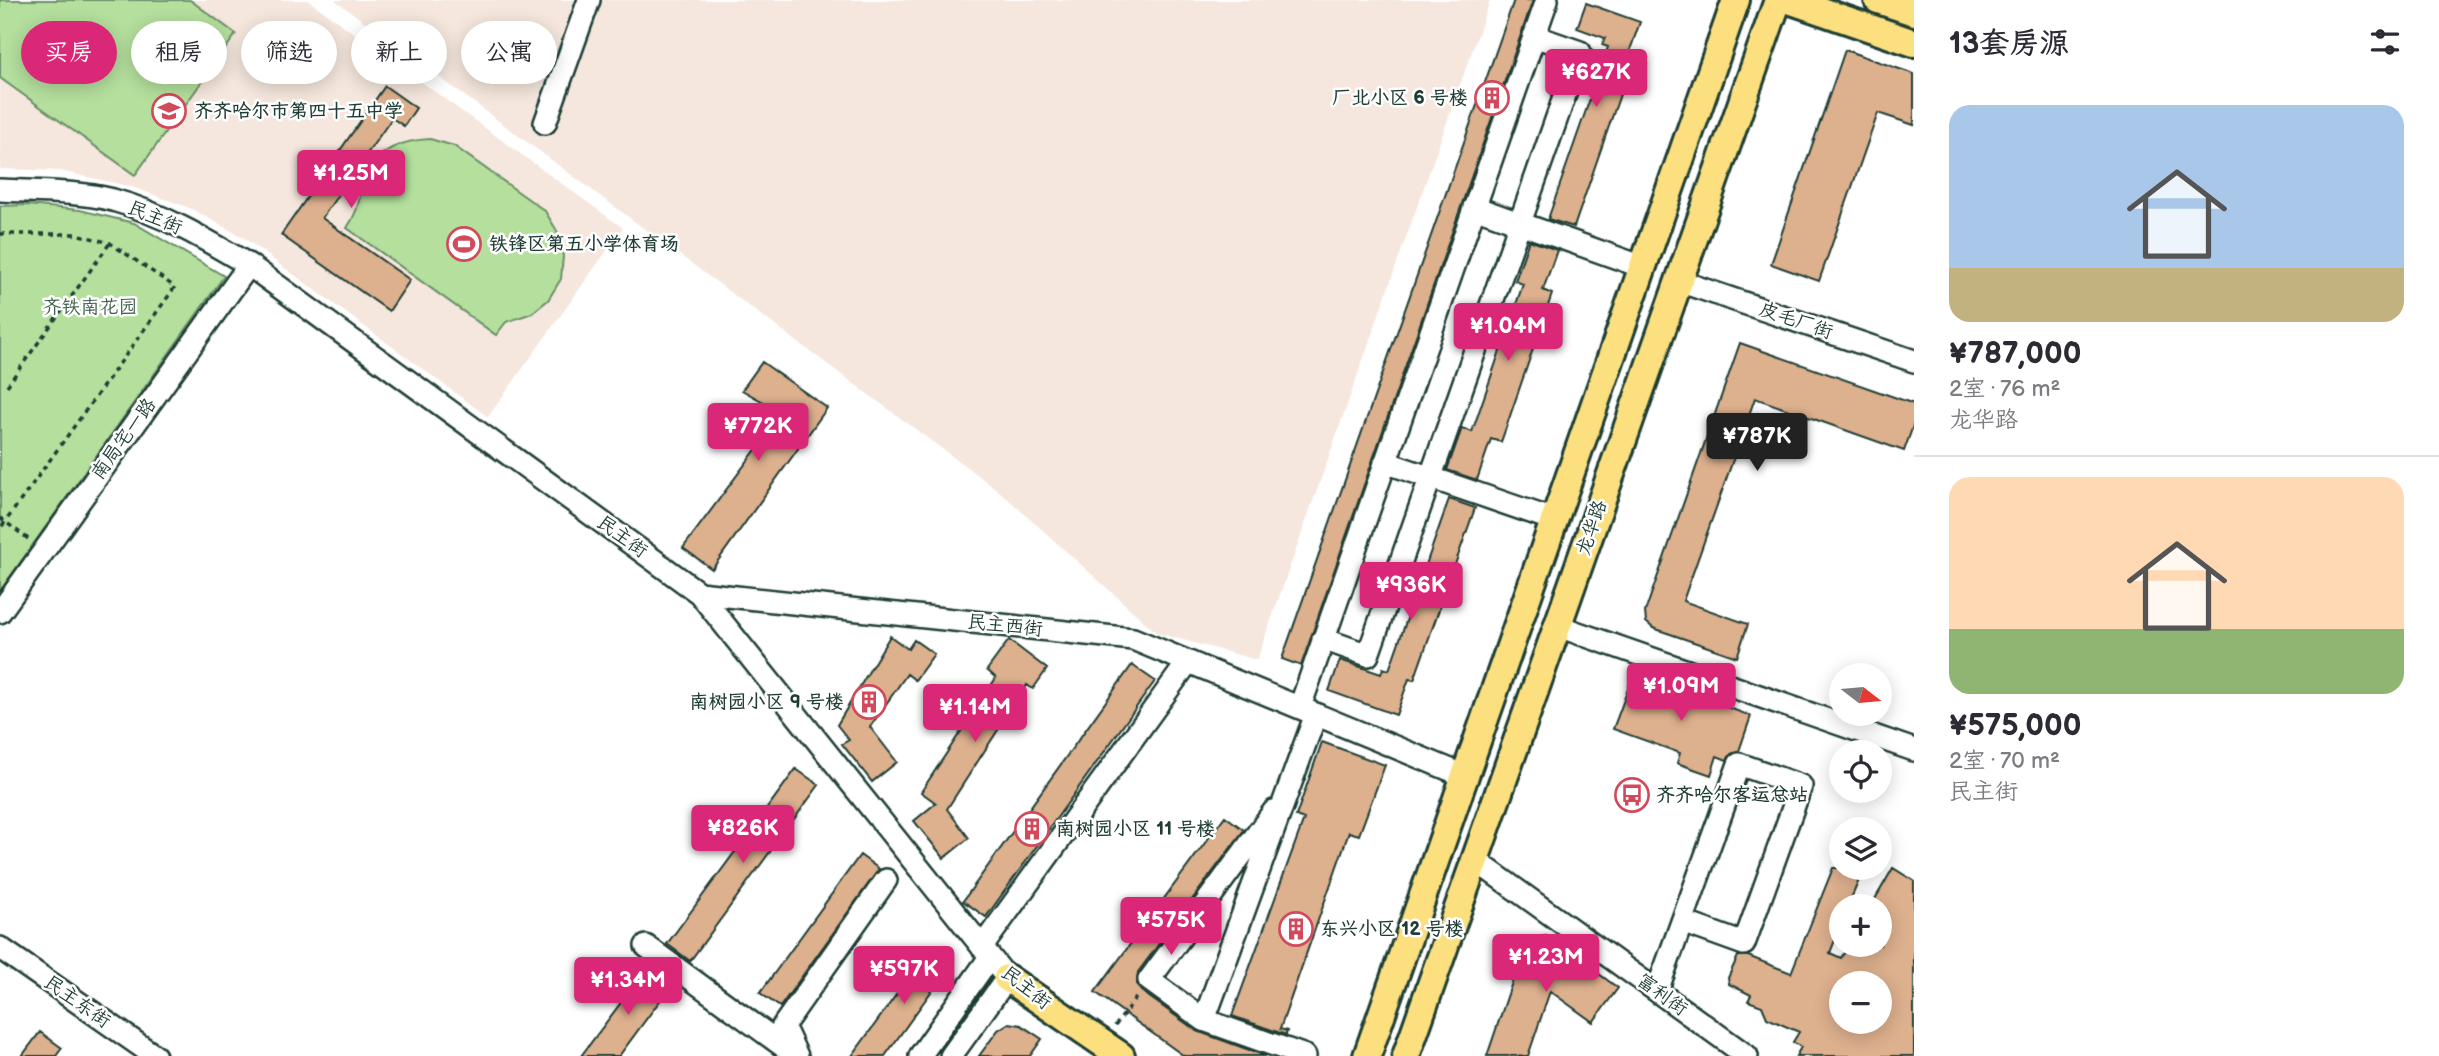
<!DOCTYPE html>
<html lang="zh">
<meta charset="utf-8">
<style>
:root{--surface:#fff;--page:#f2f2f3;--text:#2b2b33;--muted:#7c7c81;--line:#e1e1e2;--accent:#db2777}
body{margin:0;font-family:"Balsamiq Sans","LXGW WenKai TC",sans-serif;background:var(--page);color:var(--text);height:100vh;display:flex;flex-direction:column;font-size:26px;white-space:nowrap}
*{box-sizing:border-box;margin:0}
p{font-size:23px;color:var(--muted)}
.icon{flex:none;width:38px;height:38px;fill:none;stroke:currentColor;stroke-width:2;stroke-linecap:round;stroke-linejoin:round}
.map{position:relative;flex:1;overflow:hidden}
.drawer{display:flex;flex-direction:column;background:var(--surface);width:525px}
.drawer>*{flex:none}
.banner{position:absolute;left:21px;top:21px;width:665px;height:63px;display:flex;gap:14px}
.needle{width:46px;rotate:106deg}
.tools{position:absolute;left:1829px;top:663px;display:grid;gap:14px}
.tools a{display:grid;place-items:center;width:63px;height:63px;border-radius:50%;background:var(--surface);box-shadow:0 4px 18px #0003;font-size:35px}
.price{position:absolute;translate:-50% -60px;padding:0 16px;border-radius:7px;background:var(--accent);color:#fff;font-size:23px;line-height:46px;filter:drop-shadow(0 2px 4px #0008)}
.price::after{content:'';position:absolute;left:50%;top:42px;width:21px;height:16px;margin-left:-10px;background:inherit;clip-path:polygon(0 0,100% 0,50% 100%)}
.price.active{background:#222;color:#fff}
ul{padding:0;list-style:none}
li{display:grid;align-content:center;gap:14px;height:371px;padding:0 35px}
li+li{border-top:2px solid var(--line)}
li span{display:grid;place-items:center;height:217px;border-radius:21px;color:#555}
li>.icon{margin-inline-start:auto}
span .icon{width:126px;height:126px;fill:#fffc;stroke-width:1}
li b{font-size:30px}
h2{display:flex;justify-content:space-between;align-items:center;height:84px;padding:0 35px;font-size:30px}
.chip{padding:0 24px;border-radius:32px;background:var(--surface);box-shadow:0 4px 18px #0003;font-size:24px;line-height:63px}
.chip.active{background:var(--accent);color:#fff}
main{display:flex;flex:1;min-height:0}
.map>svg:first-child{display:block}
</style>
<main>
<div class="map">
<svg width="1914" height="1056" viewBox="0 0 1914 1056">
<rect width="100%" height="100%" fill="#fff"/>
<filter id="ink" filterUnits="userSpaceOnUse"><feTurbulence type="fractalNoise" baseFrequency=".0143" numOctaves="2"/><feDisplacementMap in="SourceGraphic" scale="14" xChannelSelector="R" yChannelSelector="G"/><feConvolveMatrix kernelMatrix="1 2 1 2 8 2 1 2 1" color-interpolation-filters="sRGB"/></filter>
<g filter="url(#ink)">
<path fill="#f5e7dd" d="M0,0h308l315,228 -135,189 -244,-179 -52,-29 -60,-22 -72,-16 -60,-2z
M335,0h1155l-233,660 -100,-27 -158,-142z"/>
<path fill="#b4df9d" stroke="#6a8e68" stroke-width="2" d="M0,0h190l46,34 -101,141 -135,-97z
M430,139l24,7 91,65 12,20 6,25 -2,23 -13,21 -16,13 -26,9 -10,13 -149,-107c14,-21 11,-31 19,-52 10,-27 39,-36 64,-37z
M27,205l53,5 54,13 90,53 -224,315v-385z"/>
<path fill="#ddb08e" stroke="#1f3d34" stroke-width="2" fill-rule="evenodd" d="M1514,0h19l-232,666 -19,-7z
M1586,3l54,19 -11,31 5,1 -60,173 -26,-8 60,-172 -6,-2 3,-7 -28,-10z
M1845,50l69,24v51l-36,-12 -59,168 -48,-17z
M385,86l31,22 -12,18 -12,-8 -70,100 88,62 -21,31 -108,-76z
M1529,240l28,10 -14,40 9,4 -51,148 -10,-3 -14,41 -30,-10 15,-42 10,4 51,-148 -8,-3z
M1740,343l174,61v19l-10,28 -149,-53 -72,203 65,23 -11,33 -84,-29 -7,-6 -1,-10z
M762,362l65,46 -115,161 -29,-21 100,-135 -41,-23z
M1449,499l26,9 -61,172 -5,-1 -13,36 -67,-24 11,-31 41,14 2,-6 6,2z
M890,636l18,13 6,-9 20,14 -19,26 -8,-6 -37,53 27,35 -25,20 -30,-38 7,-4 -12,-15z
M1009,640l38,29 -14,20 -6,-4 -80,124 22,29 -25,20 -30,-37 22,-18 -15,-11 75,-114 -9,-8z
M1132,665l23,16 -169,236 -23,-16z
M1634,673l117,43 -12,35 -8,3 -4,6 -10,-4 -6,19 -34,-12 3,-10 -67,-24z
M1322,742l63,23 -26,70 -10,-3 -69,197 7,2 -1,4 -54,-19 72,-197 -8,-3z
M796,769l23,16 -129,176 -23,-17z
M1225,816l19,14 -106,142 -1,13 4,6 56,40 69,25h-82l-89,-64z
M860,855l19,14 -99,138 -20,-14z
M1833,868h31l-16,38h-7v19l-11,28 11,5 8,-13h31v-39h-9l22,-38 21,13v175h-118l5,-9 -8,-5 6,-10 -32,-14 -5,-12 -14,-5 3,-6 -22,-11 -1,-6 10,-22h10l43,17zM1841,984h39v38h-39z
M1546,935l72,53 -25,34 -43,-31 -22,65h-41l38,-112z
M930,948l21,16 -66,92h-33z
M646,969l24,18 -51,69h-38z
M1009,1023l12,2 21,14 -12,17h-51l19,-26z
M40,1032l22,16 -6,8h-34z"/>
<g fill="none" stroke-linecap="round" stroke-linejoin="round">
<g stroke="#1f3d34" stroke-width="26">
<path id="minor" d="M545,123l44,-123
M0,190c37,2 76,1 113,10 48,13 94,40 136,65l450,328 308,385 -56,78
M1474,207l169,60
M1679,281l235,80
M1385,462l169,58
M699,593l434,46 332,137
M0,612l249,-347
M1558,626l356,124
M1323,639l45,16 212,-603 -46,-16
M1300,707l247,-707
M1475,860l272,196
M646,946l148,108
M982,947l206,-285
M0,948l155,108
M1657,991l82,-227 62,22 -57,158 -61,-22
M1204,1020l-55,-40 125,-169
M797,1056l-14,-30 103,-146
M920,1056l70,-99
M1305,1056l-101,-36 112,-306"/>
</g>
<g stroke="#1f3d34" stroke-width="32">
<path id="major" d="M1789,0l125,43
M1878,0l36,12
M1007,978l114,78
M1367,1056l369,-1056
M1406,1056l372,-1056"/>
</g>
<path stroke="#1f3d34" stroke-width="3.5" stroke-dasharray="5 5" stroke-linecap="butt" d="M0,234h76l34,9 65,44 -175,242
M7,386l103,-143
M0,518l31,23
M1115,1026l23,-31"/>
<use href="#minor" stroke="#fff" stroke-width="21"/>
<use href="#major" stroke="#fce080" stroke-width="26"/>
</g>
</g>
<defs>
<g id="building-ring" transform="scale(1.75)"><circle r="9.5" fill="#fff" stroke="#d1495b" stroke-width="1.5"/><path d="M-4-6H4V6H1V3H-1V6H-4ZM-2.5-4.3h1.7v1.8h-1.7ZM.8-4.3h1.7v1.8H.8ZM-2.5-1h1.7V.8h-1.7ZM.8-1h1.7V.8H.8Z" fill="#d1495b"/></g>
<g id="school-ring" transform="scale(1.75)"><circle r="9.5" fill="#fff" stroke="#d1495b" stroke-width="1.5"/><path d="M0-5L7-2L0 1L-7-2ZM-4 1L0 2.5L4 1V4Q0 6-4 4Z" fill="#d1495b"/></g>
<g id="stadium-ring" transform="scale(1.75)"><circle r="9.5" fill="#fff" stroke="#d1495b" stroke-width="1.5"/><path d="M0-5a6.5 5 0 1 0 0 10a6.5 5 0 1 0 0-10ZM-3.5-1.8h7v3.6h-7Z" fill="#d1495b"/></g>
<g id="bus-ring" transform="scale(1.75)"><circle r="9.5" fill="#fff" stroke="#d1495b" stroke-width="1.5"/><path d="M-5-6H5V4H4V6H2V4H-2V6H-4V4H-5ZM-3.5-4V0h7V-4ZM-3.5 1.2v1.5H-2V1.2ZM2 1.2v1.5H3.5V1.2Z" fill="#d1495b"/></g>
</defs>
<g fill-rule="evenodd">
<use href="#building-ring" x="1492" y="98"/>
<use href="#school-ring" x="169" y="111"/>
<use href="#stadium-ring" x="464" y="244"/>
<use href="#building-ring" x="869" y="702"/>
<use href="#bus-ring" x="1632" y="795"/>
<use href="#building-ring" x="1032" y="829"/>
<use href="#building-ring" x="1296" y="929"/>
</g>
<g text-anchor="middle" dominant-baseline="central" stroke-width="5" stroke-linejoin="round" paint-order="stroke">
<g font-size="19" font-weight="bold" fill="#1f3d34" stroke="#fff" text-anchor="start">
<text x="1468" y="98" text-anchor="end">厂北小区 6 号楼</text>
<text x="194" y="111">齐齐哈尔市第四十五中学</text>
<text x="489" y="244">铁锋区第五小学体育场</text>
<text x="844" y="702" text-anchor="end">南树园小区 9 号楼</text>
<text x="1656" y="795">齐齐哈尔客运总站</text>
<text x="1056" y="829">南树园小区 11 号楼</text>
<text x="1320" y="929">东兴小区 12 号楼</text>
</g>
<g font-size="19" fill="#1f3d34" stroke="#fff">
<text transform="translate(155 218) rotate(23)">民主街</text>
<text transform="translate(1796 321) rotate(19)">皮毛厂街</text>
<text transform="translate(124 439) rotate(-54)">南局宅一路</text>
<text transform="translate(1592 528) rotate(-71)">龙华路</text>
<text transform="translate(622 537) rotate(36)">民主街</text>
<text transform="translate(1005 626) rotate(6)">民主西街</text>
<text transform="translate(1026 988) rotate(38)">民主街</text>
<text transform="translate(1662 995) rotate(36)">富利街</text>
<text transform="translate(77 1002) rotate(35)">民主东街</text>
</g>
<g font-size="19" fill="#3d5d49" stroke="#fff">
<text x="90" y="307">齐铁南花园</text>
</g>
</g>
</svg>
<div class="tools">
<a><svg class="needle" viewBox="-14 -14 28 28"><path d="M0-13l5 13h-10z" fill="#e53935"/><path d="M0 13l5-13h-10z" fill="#7c7c81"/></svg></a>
<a><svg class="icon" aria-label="locate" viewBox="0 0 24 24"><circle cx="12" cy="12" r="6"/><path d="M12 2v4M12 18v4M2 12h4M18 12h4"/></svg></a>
<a><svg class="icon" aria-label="layers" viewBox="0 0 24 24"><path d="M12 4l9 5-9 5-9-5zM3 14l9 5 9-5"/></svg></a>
<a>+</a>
<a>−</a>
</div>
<b class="price" style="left:1596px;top:109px">¥627K</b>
<b class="price" style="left:351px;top:210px">¥1.25M</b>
<b class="price" style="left:1508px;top:363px">¥1.04M</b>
<b class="price" style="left:758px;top:463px">¥772K</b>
<b class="price active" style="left:1757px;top:473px">¥787K</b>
<b class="price" style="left:1411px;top:622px">¥936K</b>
<b class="price" style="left:1681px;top:723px">¥1.09M</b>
<b class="price" style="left:975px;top:744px">¥1.14M</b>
<b class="price" style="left:743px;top:865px">¥826K</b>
<b class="price" style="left:1171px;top:957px">¥575K</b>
<b class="price" style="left:1546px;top:994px">¥1.23M</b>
<b class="price" style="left:904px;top:1006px">¥597K</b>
<b class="price" style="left:628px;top:1017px">¥1.34M</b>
<div class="banner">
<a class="chip active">买房</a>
<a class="chip">租房</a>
<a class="chip">筛选</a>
<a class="chip">新上</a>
<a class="chip">公寓</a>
</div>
</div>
<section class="drawer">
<h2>13套房源<svg class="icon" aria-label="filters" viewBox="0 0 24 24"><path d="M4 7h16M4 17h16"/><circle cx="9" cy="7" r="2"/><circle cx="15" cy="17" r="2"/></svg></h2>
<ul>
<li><span style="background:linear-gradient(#a9c7e8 75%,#c2b280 0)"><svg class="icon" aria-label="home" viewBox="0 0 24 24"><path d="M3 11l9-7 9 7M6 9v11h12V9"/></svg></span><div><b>¥787,000</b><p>2室 · 76 m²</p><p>龙华路</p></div></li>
<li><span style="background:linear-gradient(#ffd9b3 70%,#8fb573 0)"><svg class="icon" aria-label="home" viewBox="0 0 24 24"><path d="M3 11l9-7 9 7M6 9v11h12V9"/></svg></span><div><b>¥575,000</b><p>2室 · 70 m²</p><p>民主街</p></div></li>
</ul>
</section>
</main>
